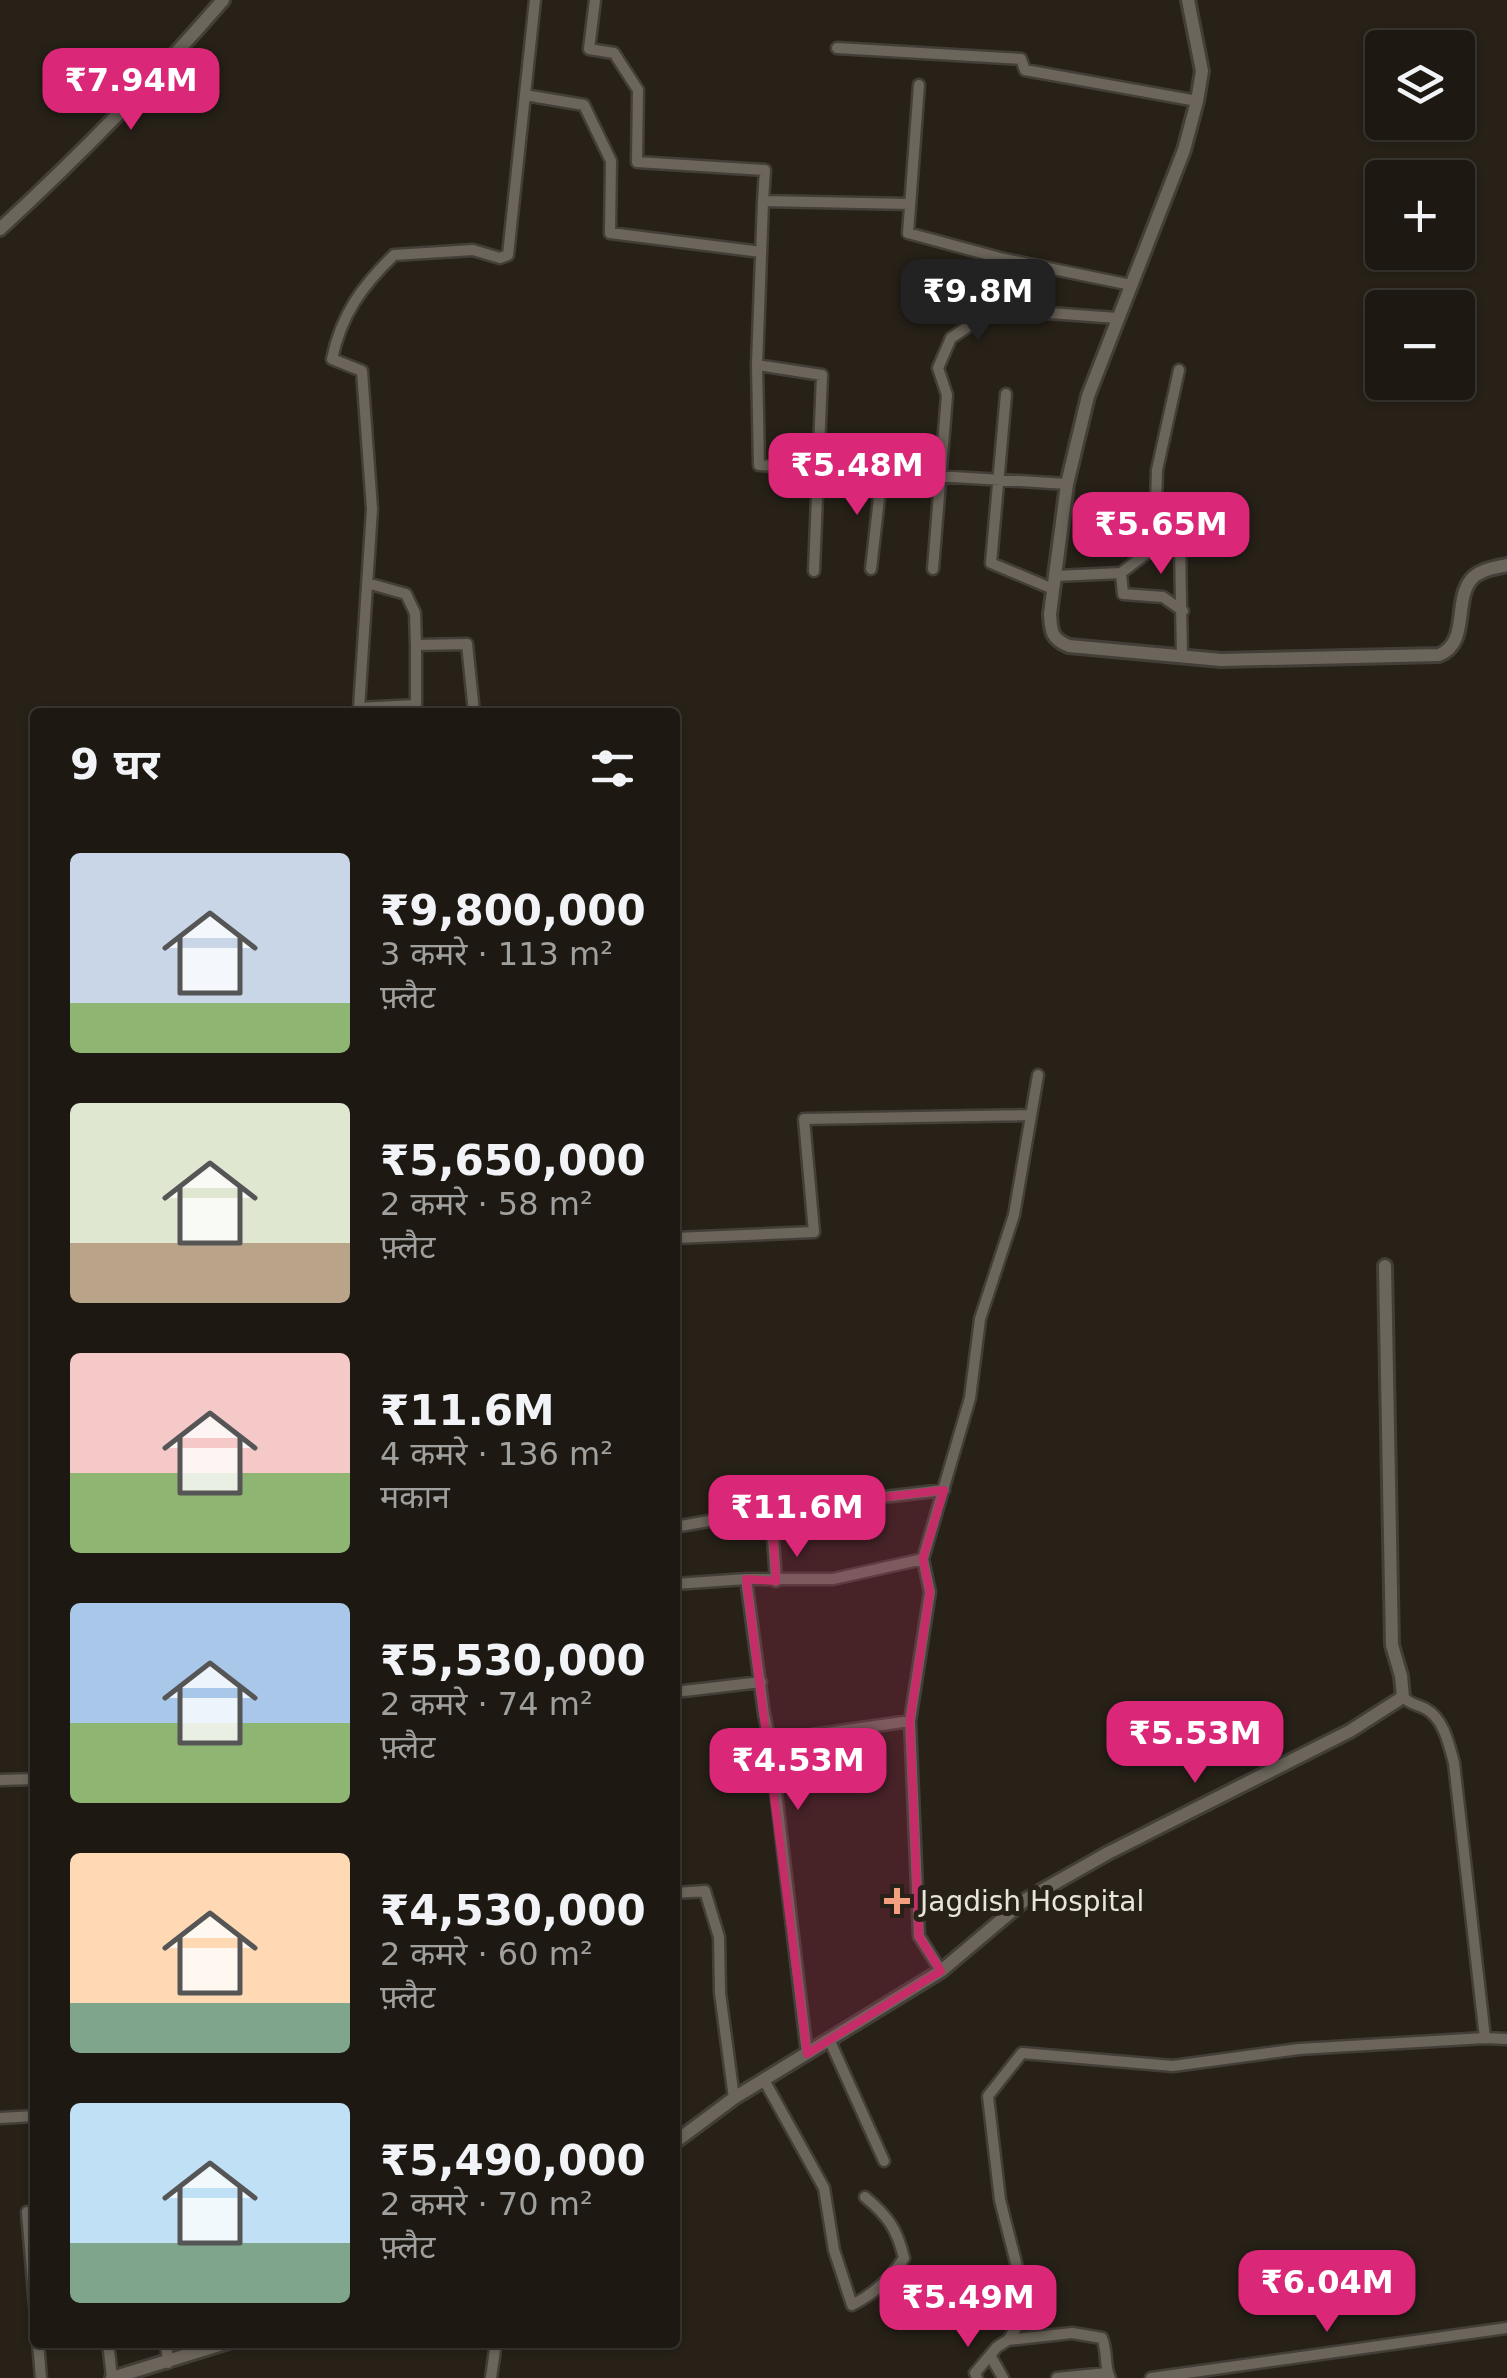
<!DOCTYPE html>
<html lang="hi">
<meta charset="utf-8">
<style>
:root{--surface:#1d1912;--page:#2a2620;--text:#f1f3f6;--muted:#a0a09f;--line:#3b3832;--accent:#db2777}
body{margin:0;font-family:"DejaVu Sans","Noto Sans Devanagari",sans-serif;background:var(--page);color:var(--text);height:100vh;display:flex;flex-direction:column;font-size:38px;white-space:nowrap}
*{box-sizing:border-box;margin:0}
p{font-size:32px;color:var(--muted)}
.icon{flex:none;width:55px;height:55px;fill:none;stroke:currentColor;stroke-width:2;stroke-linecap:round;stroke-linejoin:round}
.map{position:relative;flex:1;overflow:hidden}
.side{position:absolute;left:30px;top:708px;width:650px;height:1640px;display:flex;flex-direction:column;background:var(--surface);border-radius:10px;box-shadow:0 2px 8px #0004,0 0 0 2px var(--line)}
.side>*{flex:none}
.buttons{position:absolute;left:1365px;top:30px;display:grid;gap:20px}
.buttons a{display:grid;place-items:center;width:110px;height:110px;border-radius:10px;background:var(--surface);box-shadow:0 2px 8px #0004,0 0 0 2px var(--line);font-size:50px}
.price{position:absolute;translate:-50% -85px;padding:0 22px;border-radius:20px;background:var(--accent);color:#fff;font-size:32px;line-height:65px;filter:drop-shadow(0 2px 5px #0008)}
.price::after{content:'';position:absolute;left:50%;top:60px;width:30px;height:22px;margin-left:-15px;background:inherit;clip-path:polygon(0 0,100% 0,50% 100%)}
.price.current{background:#222;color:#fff}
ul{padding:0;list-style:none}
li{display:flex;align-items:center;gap:30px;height:250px;padding:0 40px}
li span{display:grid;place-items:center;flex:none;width:280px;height:200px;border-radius:10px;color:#555}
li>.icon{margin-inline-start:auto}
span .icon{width:120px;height:120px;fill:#fffc;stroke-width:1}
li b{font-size:42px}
h2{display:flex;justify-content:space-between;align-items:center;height:120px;padding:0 40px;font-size:42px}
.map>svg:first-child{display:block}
</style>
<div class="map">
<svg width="1507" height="2378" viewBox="0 0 1507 2378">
<rect width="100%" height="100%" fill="#272118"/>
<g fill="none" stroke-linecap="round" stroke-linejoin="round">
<g stroke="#443e38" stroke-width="15">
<path id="minor" d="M595,0l-6,49 25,4 24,37 -1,72 128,8 -2,31
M837,48l184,11 4,11 172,31
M919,85l-11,148 96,26 127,26
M525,95l59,10 27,56 -1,72 151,19
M757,365l6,-164 147,3
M1179,370l-22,100 -2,71 25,8 2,108
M1006,394l-15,169 62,26
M1160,543l-39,30 2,21 40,3 20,14
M871,569l11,-97
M933,569l14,-174 -9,-27 13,-30 43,-29 123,9
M814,571l8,-196 -65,-10 2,100 308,19
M1055,576l66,-3
M367,583l39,11 9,19 1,32
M474,712l-7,-68 -51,1v60l-57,3 13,-199 -10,-138 -30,-12c9,-44 30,-73 62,-104l79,-5 27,8 8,-3 27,-255
M675,1238l139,-6 -10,-113 227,-4
M771,1510l5,71
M675,1527l96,-17 173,-20
M746,1579l18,135 6,27 37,313
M675,1584l71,-5h87l90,-20
M675,1692l86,-10
M1403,1697c8,8 14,7 23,12 18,10 23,36 28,54l31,275 22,1
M770,1741l140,-20
M0,1780l35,-1
M675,1893l30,-2 14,46 1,56 14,105
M941,1971l-22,-35 -9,-215 20,-129 -7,-33 47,-161 10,-79 34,-104 24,-140
M829,2039l55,122
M764,2080l60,108 10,62 18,55c22,-11 38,-25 52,-47 -7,-29 -16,-42 -39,-61
M0,2118l35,-2
M27,2212l8,94
M38,2342l3,36
M108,2342l4,36
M166,2342l2,21
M990,2355l13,23
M491,2378l5,-36
M977,2378l-2,-5 22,-26 11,-7
M1057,2378l50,-5
M1110,2378c-6,-11 -2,-26 -8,-40l-30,-5 -64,7 20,-30 -28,-110 -12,-104 34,-43 151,13 126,-17 186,-11
M1151,2378l356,-50"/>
</g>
<g stroke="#443e38" stroke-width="18">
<path id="tertiary" d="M1188,0l14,71 -5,30 -13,49 -96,246 -21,88 -17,130c1,17 1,25 19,32l152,14 218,-5c30,-12 15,-52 31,-74 8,-11 24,-13 37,-16
M0,229c79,-73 153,-148 223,-229
M675,2142l59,-44 207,-127 84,-71 83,-47 242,-122 53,-34 -2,-21 -9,-31 -7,-379
M112,2378l117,-36"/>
</g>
<use href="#minor" stroke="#6c655b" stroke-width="10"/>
<use href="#tertiary" stroke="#6c655b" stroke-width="12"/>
</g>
<path fill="#c62c68" fill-opacity="0.2" stroke="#c62c68" stroke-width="8" stroke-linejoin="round" d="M944,1490l-21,69 7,33 -20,129 9,215 22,35 -134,83 -61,-475 30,2 -5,-71z"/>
<path fill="#f2a07f" stroke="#272118" stroke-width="4" d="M892 1886h10v10h10v10h-10v10h-10v-10h-10v-10h10z"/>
<g text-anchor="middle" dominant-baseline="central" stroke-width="10" stroke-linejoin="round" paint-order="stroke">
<g font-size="28" fill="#e9e4de" stroke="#272118" text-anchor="start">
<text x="920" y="1901">Jagdish Hospital</text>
</g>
</g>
</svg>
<div class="buttons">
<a><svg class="icon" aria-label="layers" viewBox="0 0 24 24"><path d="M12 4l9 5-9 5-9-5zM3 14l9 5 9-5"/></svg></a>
<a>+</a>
<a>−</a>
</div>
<b class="price" style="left:131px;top:133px">₹7.94M</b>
<b class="price current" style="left:978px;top:344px">₹9.8M</b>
<b class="price" style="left:857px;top:518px">₹5.48M</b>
<b class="price" style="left:1161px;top:577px">₹5.65M</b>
<b class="price" style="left:797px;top:1560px">₹11.6M</b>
<b class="price" style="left:1195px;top:1786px">₹5.53M</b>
<b class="price" style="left:798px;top:1813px">₹4.53M</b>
<b class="price" style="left:1327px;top:2335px">₹6.04M</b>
<b class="price" style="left:968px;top:2350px">₹5.49M</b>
<section class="side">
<h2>9 घर<svg class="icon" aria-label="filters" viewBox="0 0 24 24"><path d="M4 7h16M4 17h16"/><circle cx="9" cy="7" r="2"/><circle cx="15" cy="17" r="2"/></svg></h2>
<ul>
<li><span style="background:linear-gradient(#c9d6e8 75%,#8fb573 0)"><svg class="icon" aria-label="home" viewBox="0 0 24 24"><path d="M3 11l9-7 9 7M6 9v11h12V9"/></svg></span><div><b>₹9,800,000</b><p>3 कमरे · 113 m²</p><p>फ़्लैट</p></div></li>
<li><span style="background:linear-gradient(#dfe7d0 70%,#b9a48a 0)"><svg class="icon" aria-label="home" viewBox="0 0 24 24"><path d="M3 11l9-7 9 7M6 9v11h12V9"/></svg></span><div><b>₹5,650,000</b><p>2 कमरे · 58 m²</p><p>फ़्लैट</p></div></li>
<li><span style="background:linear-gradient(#f6c9c9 60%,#8fb573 0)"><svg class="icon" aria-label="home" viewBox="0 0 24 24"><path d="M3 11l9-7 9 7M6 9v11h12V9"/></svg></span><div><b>₹11.6M</b><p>4 कमरे · 136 m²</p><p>मकान</p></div></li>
<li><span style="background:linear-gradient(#a9c7e8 60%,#8fb573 0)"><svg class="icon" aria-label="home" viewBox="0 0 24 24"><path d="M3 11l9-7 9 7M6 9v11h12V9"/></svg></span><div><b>₹5,530,000</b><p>2 कमरे · 74 m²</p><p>फ़्लैट</p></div></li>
<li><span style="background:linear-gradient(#ffd9b3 75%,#7fa58c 0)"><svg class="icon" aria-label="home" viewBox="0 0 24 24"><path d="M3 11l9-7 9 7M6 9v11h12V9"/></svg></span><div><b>₹4,530,000</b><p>2 कमरे · 60 m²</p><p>फ़्लैट</p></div></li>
<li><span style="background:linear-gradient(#bfe0f5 70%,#7fa58c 0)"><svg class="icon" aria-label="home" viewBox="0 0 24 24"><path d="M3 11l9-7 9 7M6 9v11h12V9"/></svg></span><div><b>₹5,490,000</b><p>2 कमरे · 70 m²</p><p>फ़्लैट</p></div></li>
</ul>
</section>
</div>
